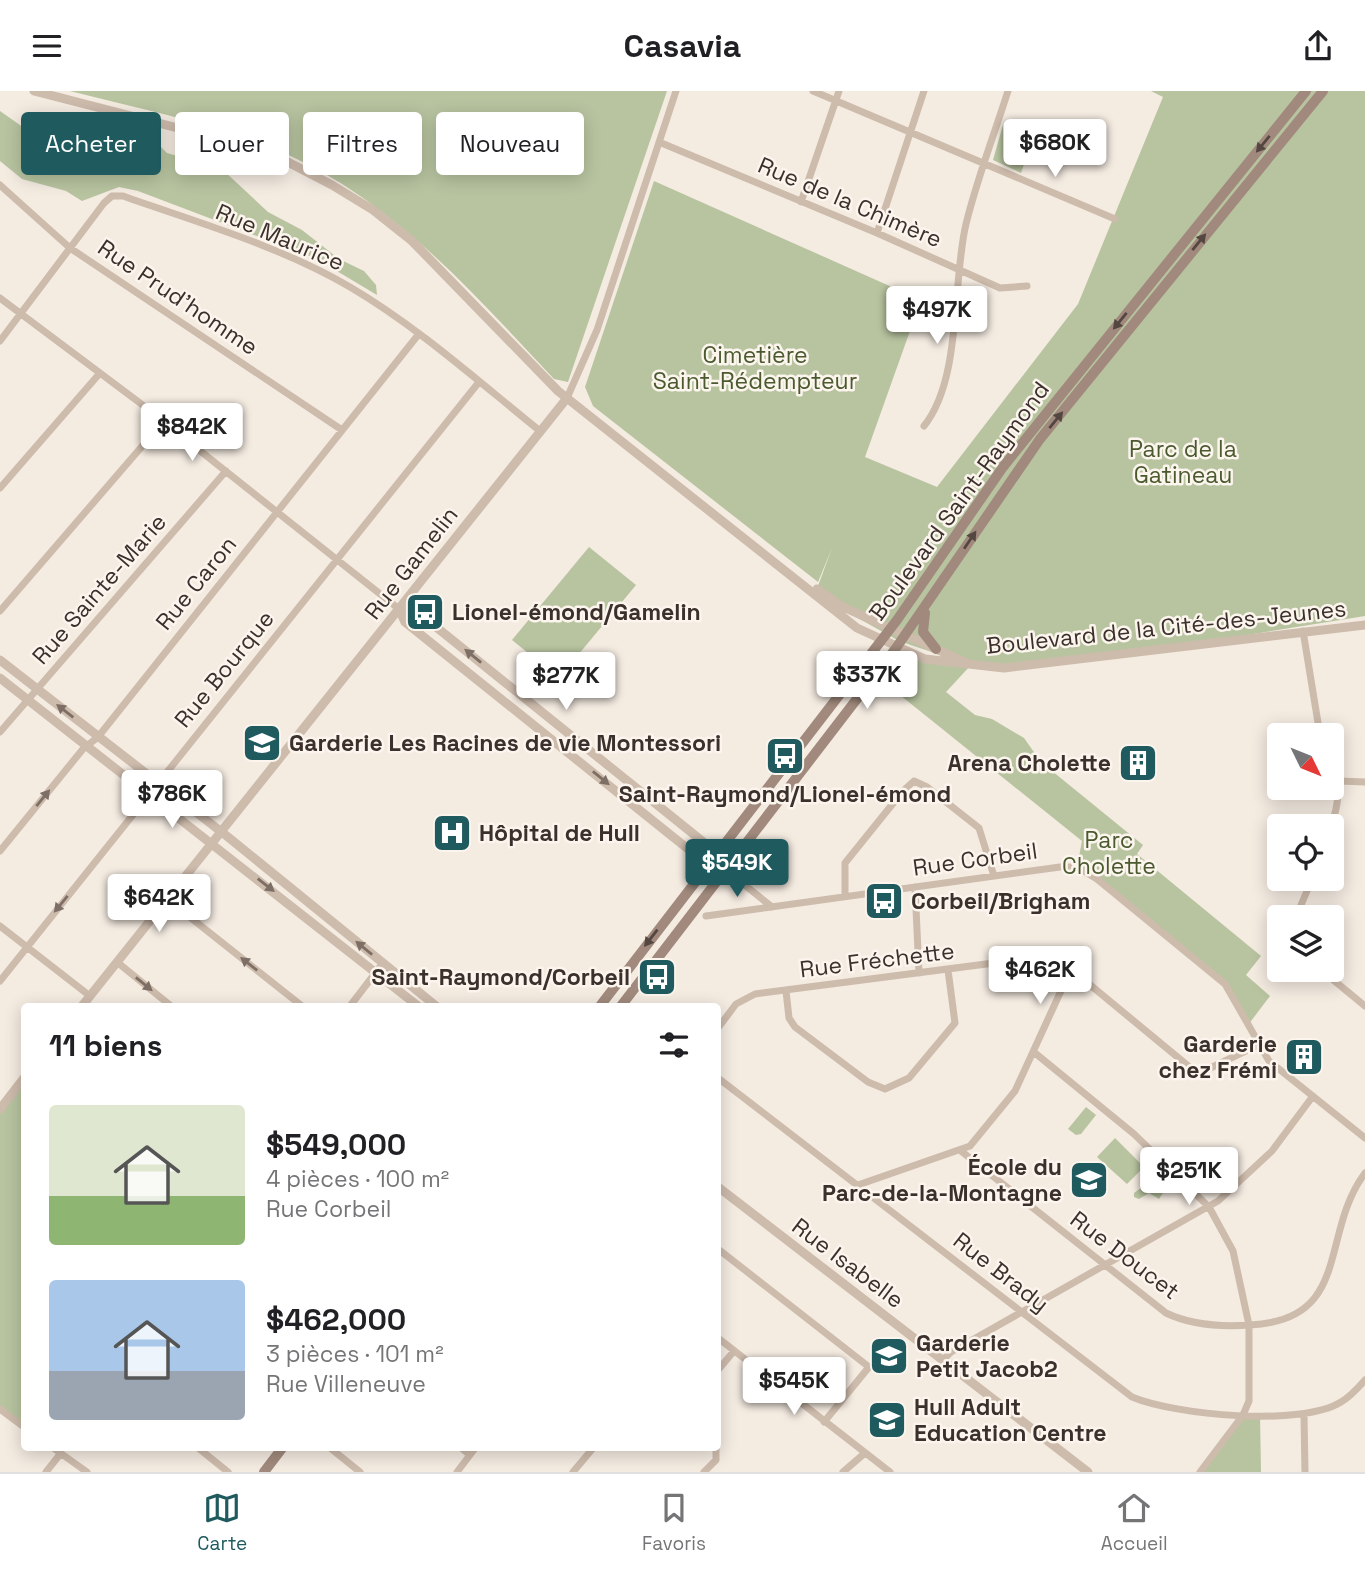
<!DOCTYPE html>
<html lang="fr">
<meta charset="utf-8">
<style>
:root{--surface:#fff;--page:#f2f2f2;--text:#202124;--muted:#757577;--line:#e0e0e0;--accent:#1f5a5e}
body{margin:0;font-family:"Space Grotesk",sans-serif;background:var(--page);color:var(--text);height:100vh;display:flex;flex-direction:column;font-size:26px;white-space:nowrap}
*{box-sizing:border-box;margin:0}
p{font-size:23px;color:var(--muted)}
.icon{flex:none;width:38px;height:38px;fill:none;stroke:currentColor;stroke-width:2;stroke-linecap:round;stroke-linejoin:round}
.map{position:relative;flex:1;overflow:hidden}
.side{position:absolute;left:21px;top:912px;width:700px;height:448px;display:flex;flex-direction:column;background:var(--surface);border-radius:7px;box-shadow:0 4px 18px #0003}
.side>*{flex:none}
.guide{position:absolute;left:21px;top:21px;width:700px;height:63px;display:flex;gap:14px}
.needle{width:46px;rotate:133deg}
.buttons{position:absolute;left:1267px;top:632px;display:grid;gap:14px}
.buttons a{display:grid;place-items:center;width:77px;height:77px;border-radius:7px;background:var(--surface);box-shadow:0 4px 18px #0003;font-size:35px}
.price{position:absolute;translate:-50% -60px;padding:0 16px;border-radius:7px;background:#fff;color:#222;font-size:23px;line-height:46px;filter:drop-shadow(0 2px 4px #0008)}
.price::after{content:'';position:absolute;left:50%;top:42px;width:21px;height:16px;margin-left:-10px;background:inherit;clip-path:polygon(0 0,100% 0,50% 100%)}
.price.active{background:var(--accent);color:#fff}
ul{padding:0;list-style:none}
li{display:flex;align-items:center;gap:21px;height:175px;padding:0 28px}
li span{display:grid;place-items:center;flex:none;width:196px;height:140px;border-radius:7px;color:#555}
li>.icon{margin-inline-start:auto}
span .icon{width:84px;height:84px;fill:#fffc;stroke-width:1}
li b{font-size:30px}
h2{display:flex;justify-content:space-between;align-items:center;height:84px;padding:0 28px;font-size:30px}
.pill{padding:0 24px;border-radius:7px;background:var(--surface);box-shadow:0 4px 18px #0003;font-size:24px;line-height:63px}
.pill.active{background:var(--accent);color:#fff}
header{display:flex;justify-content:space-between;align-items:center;height:91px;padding:0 28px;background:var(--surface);font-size:32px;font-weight:700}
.menu{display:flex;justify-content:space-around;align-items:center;height:98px;border-top:2px solid var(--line);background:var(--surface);font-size:19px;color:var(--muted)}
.menu a{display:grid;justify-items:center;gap:4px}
.menu .active{color:var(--accent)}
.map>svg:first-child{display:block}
</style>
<header><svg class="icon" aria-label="menu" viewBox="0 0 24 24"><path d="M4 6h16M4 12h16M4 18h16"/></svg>Casavia<svg class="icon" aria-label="share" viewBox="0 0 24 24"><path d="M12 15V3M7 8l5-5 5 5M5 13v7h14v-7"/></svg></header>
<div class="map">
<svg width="1365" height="1381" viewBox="0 0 1365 1381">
<rect width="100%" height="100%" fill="#f4ebe1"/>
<path fill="#b8c4a0" d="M70,0h597l-99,291 -14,-3c-83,-88 -162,-180 -275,-228 -66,-28 -140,-42 -209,-60z
M1151,0h214v525l-304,49h-90l-25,27 29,23 17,4 32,19 17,24 102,83 -6,9 124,102 -15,19 24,21 -22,29 -23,-41 -148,-117 5,-26 -207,-166 21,-27 71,16 -68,-23 -84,-47 17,-46 -14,34 -225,-176 -8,-19 69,-206 267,119 -56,157 72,30 141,-183 85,-207z
M0,20l37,26 44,20 80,-10 6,6 55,16 46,43 34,18 37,29 25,12 12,14 1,10 -62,-37 -177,-67 -19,-4 -37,14 -16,-10 -44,-12 -22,-18z
M1003,34l30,13 -12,35 -28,-13z
M589,456l47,38 -77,93 -47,-38z
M24,987v341l-4,5 -20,-15v-300z
M1086,1016l10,8 -15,19 -5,1 -8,-6z
M1115,1047l29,29 -17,17 -30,-27z
M1153,1088h6l4,5v9l-4,6 -10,-6 -10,6 -5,-2v-4z
M1260,1323l1,58h-61l43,-57z"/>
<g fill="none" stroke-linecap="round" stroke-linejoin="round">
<path stroke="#cdbbac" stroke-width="7" d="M813,0l302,128
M659,51l218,91 123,55 27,-2
M0,94l70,63 272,182
M801,111l38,-111
M877,142l47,-142
M0,207l140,105 259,206
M0,250l104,-138 8,-7h11c76,27 157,50 227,91 68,40 129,95 190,144
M567,307l30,-68 79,-239
M924,335c38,-47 28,-144 42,-202 11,-45 28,-89 42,-133
M0,397l100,-115
M0,520l163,-189
M1303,540l17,104
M0,641l226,-261
M1339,690l26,1
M1331,735c8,-22 10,-40 1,-62
M0,760l83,-102 15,-12 320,-402
M726,779l46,37
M915,796l4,86
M845,804v-32l58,-72 11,-10 13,6 52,41 15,48
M167,808l135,107
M706,825l354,-49h17l20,12 128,105 44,77 96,77
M1296,826l16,-38
M0,835l90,70
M117,871l54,44
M1320,878l45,37
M0,890l479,-599
M786,900l3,27 6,9 73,55 17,7 24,-11 46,-55 -7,-53
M350,915l33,-43
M718,937l18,-24 19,-10 293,-38 12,4 138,114 60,-29
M1035,962l99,81 75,73 24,44 16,74v76l-6,14 -43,57
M718,987l414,319c43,18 169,30 209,5 9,-5 17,-14 24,-22
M961,1060l205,162c25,12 56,14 84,12 103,-5 69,-91 115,-152
M858,1094l112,-39 45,-55 56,-122
M718,1158l151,118 -45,55
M718,1247l172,134
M943,1269l8,-8 267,-151 54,-50 41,-55
M718,1279l16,-19
M0,1318l24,18
M1304,1324l1,57
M52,1356l35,25
M197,1356l31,25
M329,1356l31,25
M460,1356l10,8
M46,1381l15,-19
M457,1381l19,-25
M573,1381l21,-25
M704,1381l12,-12v-13
M843,1381l22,-19"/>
<path stroke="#cdbbac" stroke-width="9" d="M34,0l202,52 46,16 50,26 41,25 39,31 146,150 299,237 68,31 79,9 361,-43
M817,498l24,17 126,57
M399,518l16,1 302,243 9,17
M399,518l6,13 303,243 18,5
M0,569l228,177 208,169
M0,587l418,328
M82,915l485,-608
M0,1018l24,-31
M718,1096l370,285"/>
<path stroke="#a18a7d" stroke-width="10" d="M925,522l-2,19 13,17
M600,915l297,-386 106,-153 303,-376
M621,915l275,-358 144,-209 283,-348
M264,1381l19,-25"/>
</g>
<defs><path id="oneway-solid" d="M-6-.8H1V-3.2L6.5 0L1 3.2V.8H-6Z" transform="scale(1.75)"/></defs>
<g fill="#544640">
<use href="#oneway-solid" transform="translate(1263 53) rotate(129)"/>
<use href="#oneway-solid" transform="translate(1199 151) rotate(-51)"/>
<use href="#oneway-solid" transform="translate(1120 230) rotate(129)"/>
<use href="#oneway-solid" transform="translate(1056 329) rotate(-51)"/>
<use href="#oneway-solid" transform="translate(970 449) rotate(-56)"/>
<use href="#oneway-solid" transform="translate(651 847) rotate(128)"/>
</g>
<g fill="#7d6f65">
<use href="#oneway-solid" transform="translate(473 565) rotate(-141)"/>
<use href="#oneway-solid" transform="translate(65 620) rotate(-142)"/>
<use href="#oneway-solid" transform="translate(601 687) rotate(39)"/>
<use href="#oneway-solid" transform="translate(43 707) rotate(-51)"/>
<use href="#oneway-solid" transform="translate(266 794) rotate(38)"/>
<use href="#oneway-solid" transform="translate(61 813) rotate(129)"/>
<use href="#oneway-solid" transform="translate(364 857) rotate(-141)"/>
<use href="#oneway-solid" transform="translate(249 873) rotate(-142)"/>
<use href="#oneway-solid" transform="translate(144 893) rotate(39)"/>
</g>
<defs>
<g id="bus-square" transform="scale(2.0125)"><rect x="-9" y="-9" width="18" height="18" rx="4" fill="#1f5a5e" stroke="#fbf5ee"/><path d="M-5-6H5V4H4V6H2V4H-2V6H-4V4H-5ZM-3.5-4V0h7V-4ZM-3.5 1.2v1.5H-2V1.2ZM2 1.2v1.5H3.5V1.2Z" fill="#fff"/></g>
<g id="school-square" transform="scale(2.0125)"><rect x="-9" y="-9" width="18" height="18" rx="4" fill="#1f5a5e" stroke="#fbf5ee"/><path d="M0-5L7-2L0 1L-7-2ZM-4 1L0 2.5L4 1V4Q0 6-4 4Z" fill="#fff"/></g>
<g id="building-square" transform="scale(2.0125)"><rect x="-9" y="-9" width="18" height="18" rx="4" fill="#1f5a5e" stroke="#fbf5ee"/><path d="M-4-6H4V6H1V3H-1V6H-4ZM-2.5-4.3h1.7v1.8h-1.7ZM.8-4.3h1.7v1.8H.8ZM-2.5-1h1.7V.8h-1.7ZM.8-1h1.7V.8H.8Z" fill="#fff"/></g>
<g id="hospital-square" transform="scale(2.0125)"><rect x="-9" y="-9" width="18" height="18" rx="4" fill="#1f5a5e" stroke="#fbf5ee"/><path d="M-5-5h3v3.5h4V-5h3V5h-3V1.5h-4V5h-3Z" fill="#fff"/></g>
</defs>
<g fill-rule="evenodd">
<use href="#bus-square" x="425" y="521"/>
<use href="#school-square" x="262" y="652"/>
<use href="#bus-square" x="785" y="665"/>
<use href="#building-square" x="1138" y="672"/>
<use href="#hospital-square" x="452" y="742"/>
<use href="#bus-square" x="884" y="810"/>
<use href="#bus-square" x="657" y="886"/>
<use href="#building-square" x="1304" y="966"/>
<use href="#school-square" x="1089" y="1089"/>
<use href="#school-square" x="889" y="1265"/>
<use href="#school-square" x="887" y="1329"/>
</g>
<g text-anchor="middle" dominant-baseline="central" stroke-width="5" stroke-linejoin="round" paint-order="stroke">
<g font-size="23" fill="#3b302b" stroke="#fbf5ee">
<text transform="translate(850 111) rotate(23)">Rue de la Chimère</text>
<text transform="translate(280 146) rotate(23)">Rue Maurice</text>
<text transform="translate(178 206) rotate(34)">Rue Prud'homme</text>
<text transform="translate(959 410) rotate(-54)">Boulevard Saint-Raymond</text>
<text transform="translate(411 472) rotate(-52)">Rue Gamelin</text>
<text transform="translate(196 492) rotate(-51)">Rue Caron</text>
<text transform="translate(99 498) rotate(-49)">Rue Sainte-Marie</text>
<text transform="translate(1166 536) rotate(-6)">Boulevard de la Cité-des-Jeunes</text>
<text transform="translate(224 578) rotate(-51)">Rue Bourque</text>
<text transform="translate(975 768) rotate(-8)">Rue Corbeil</text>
<text transform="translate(877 869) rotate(-7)">Rue Fréchette</text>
<text transform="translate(1125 1164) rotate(37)">Rue Doucet</text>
<text transform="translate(848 1172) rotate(37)">Rue Isabelle</text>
<text transform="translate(1001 1181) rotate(38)">Rue Brady</text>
</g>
<g font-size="23" fill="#4a5a2e" stroke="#fbf5ee">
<text x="755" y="264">Cimetière<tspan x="755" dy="26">Saint-Rédempteur</tspan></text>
<text x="1183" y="358">Parc de la<tspan x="1183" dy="26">Gatineau</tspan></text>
<text x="1109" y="749">Parc<tspan x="1109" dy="26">Cholette</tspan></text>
</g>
<g font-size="23" font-weight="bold" fill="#3b302b" stroke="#fbf5ee" text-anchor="start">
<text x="452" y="521">Lionel-émond/Gamelin</text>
<text x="289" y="652">Garderie Les Racines de vie Montessori</text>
<text x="1111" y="672" text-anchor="end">Arena Cholette</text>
<text x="785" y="703" text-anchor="middle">Saint-Raymond/Lionel-émond</text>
<text x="479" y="742">Hôpital de Hull</text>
<text x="911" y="810">Corbeil/Brigham</text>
<text x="630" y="886" text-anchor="end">Saint-Raymond/Corbeil</text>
<text x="1277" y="953" text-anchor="end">Garderie<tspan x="1277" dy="26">chez Frémi</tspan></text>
<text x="1062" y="1076" text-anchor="end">École du<tspan x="1062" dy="26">Parc-de-la-Montagne</tspan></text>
<text x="916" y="1252">Garderie<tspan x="916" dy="26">Petit Jacob2</tspan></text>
<text x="914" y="1316">Hull Adult<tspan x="914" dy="26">Education Centre</tspan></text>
</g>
</g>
</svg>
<div class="buttons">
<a><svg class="needle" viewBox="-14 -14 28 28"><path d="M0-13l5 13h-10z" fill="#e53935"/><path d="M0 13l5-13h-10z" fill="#757577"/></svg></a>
<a><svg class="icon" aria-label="locate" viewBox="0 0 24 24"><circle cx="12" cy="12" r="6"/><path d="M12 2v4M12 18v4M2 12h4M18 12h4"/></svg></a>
<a><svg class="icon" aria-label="layers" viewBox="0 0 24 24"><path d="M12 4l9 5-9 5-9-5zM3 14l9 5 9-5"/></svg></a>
</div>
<b class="price" style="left:1055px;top:88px">$680K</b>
<b class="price" style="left:937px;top:255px">$497K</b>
<b class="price" style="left:192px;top:372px">$842K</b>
<b class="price" style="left:867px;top:620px">$337K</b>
<b class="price" style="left:566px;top:621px">$277K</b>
<b class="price" style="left:172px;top:739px">$786K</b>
<b class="price active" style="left:737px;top:808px">$549K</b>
<b class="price" style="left:159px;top:843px">$642K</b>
<b class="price" style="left:1040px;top:915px">$462K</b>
<b class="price" style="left:1189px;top:1116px">$251K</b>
<b class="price" style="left:794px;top:1326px">$545K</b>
<div class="guide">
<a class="pill active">Acheter</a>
<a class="pill">Louer</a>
<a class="pill">Filtres</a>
<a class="pill">Nouveau</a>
</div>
<section class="side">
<h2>11 biens<svg class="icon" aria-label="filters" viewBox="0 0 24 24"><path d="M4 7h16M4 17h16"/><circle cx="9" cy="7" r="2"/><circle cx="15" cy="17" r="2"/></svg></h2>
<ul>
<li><span style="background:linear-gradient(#dfe7d0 65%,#8fb573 0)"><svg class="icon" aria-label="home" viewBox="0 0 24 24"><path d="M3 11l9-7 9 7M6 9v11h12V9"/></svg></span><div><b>$549,000</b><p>4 pièces · 100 m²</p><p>Rue Corbeil</p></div></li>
<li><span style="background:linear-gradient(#a9c7e8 65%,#9aa5b1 0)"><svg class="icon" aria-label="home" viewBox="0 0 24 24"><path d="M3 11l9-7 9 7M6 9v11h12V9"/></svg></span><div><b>$462,000</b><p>3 pièces · 101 m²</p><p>Rue Villeneuve</p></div></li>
</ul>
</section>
</div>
<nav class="menu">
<a class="active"><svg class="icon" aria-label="map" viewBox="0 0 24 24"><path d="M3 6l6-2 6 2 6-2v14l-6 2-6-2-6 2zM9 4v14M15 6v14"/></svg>Carte</a>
<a><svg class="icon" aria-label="saved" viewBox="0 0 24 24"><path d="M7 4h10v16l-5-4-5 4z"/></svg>Favoris</a>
<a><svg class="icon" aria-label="home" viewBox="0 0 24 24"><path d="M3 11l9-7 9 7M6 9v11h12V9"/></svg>Accueil</a>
</nav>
